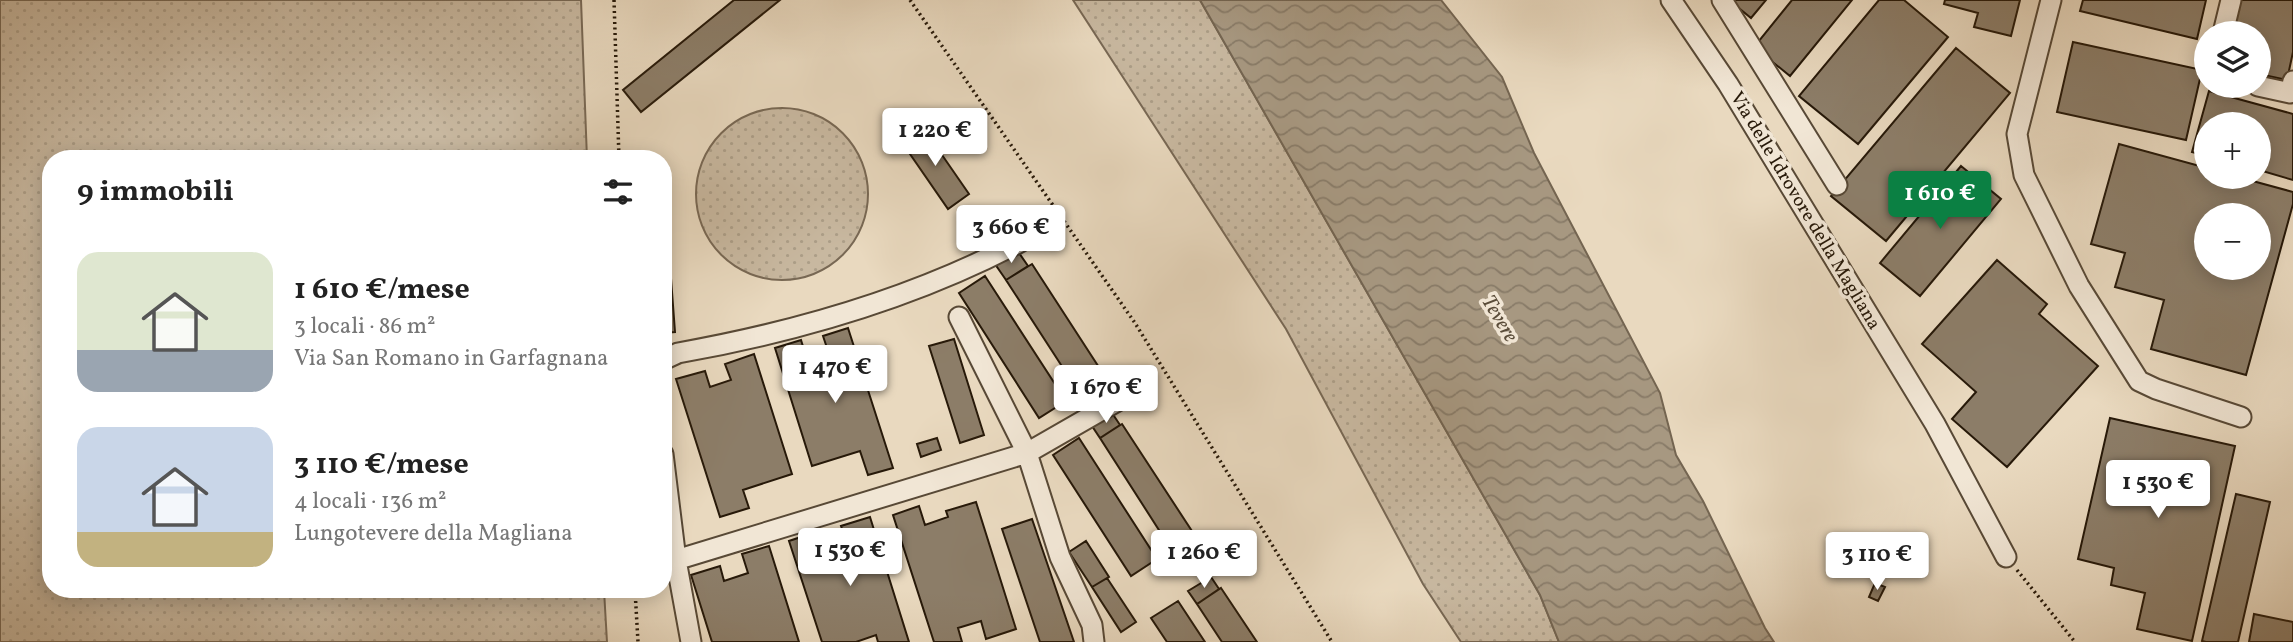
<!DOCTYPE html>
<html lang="it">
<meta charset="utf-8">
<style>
:root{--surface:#fff;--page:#f2f2f2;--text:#222;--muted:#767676;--accent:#0b8043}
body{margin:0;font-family:Vollkorn,serif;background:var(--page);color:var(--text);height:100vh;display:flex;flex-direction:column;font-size:26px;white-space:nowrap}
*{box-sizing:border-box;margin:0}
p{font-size:23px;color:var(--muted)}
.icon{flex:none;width:38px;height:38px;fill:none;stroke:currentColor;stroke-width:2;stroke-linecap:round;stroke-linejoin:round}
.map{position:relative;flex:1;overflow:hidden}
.details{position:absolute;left:42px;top:150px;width:630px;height:448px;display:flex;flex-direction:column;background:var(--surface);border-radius:28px;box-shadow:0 4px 18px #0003}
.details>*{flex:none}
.tools{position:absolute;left:2194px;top:21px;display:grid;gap:14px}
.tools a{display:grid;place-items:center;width:77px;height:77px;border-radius:50%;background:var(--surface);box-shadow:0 4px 18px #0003;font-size:35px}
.price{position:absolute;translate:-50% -60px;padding:0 16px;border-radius:7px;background:#fff;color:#222;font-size:23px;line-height:46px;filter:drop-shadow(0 2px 4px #0008)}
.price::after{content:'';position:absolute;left:50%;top:42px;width:21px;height:16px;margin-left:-10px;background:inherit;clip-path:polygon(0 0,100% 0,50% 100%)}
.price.on{background:var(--accent);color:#fff}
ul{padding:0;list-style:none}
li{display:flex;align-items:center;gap:21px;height:175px;padding:0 35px}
li span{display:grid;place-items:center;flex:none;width:196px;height:140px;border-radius:21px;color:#555}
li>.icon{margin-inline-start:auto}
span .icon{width:84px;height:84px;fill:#fffc;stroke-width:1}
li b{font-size:30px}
h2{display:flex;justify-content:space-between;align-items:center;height:84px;padding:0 35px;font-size:30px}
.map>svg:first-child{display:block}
</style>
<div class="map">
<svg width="2293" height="642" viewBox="0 0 2293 642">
<defs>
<pattern id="grass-dots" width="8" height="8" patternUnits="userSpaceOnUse" patternTransform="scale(1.75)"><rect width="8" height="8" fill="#c8b8a0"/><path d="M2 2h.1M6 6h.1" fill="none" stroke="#ac9e88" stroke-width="1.8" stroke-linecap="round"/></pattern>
<pattern id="water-waves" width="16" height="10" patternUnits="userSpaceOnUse" patternTransform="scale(1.75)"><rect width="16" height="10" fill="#a79881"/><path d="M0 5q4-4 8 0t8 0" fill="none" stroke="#887b68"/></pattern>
</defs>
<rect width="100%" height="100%" fill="#e9d9bf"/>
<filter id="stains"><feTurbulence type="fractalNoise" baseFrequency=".00286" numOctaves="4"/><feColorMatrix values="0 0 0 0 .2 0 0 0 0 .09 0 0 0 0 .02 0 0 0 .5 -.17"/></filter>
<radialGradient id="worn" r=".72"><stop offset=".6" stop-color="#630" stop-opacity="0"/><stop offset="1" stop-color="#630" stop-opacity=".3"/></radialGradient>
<path fill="url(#grass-dots)" stroke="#786854" stroke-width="2" d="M0,0h581l6,159h-536v431h553l3,52h-607z
M1073,0h127l340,595 19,47h-98l-38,-58 -137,-255z
M696 194a86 86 0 1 1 172 0a86 86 0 1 1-172 0Z"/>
<path fill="url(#water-waves)" stroke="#746551" stroke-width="2" d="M1200,0h241l61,77 32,76 126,240 16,62 27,46 62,127 9,14h-215l-19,-47z"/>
<path fill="#8c7d68" stroke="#271909" stroke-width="2" fill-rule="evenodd" d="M734,0h46l-139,112 -18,-22z
M1729,0h37l-15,18z
M1792,0h60l-62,76 -36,-29z
M1879,0h25l44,37 -90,107 -59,-48z
M1945,0h75l-9,36 -37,-9 4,-14 -34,-9z
M2083,0h123l-9,39 -117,-28z
M2240,0h53v52l-6,28 -28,-6v-41h-26z
M2073,42l129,28 -16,70 -129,-28z
M1956,48l54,45 -124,148 -55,-45z
M2209,91l84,23v66l-34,-10v-46h-52v32l-15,-4z
M910,110l12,16 -21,15 -11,-16z
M922,126l47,68 -21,15 -47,-68z
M2119,144l88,24v9h31l55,15v12l-47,171 -95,-26 13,-49 -49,-13 10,-34 -34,-9zM2207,215h52v53h-52z
M1961,166l40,33 -81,97 -40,-33z
M1017,250l11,16 -22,14 -11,-16z
M1997,260l50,44 -8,10 59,52 -91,101 -55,-48 24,-27 -54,-48z
M1032,264l81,125 -26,16 -81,-125z
M670,265l5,67 -12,1v-67z
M985,276l81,125 -27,17 -80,-125z
M848,328l45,140 -25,7 -8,-24 -48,15 -37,-118 26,-8 13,42 22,-7 -13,-39z
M954,339l30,96 -24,8 -31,-97z
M754,354l38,120 -49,16 6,18 -29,9 -44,-138 29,-8 5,16 21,-7 -6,-16z
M1112,413l8,12 -20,13 -8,-12z
M2110,418l125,28 -43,195 -55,-12 8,-36 -34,-8 3,-17 -36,-9z
M1122,424l83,127 -23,15 -82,-128z
M937,438l4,12 -20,7 -4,-13z
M1079,438l78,121 -26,17 -78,-121z
M2236,494l34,8 -32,140h-32l-4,-1z
M976,502l40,127 -30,10 -5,-18 -23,7 4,14h-28l-41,-127 26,-9 6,19 23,-8 -2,-6z
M870,517l39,125h-31l-2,-7 -20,7h-34l-33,-101 30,-10 10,31 22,-7 -10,-29z
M1032,519l42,123h-34l-38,-113z
M1086,541l23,36 -17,10 -23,-35z
M769,546l30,96h-87l-21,-67 29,-9 4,15 24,-8 -6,-19z
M1211,577l8,12 -22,15 -9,-13z
M1107,578l29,44 -15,10 -29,-45z
M1875,583l10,4 -7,14 -9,-4z
M1221,588l36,54h-35l-25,-38z
M1178,601l27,41h-38l-16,-24z
M2254,614l39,8v20h-44z"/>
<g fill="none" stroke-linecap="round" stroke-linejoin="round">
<g stroke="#584936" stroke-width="23">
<path id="minor" d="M1671,0l57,84 207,340 71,133
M1722,0l115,185
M2051,0l-34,134 7,41 55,111 60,95 17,8 85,28
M2223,33l8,-33
M2258,86l32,7 3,-12
M959,317l68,136 33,104 32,68 2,17
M663,360l15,-7c118,-21 236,-55 342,-111
M663,454l13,106 15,82
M676,560l351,-107 101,-58"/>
</g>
<path stroke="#271909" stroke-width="3.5" stroke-dasharray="2 3.5" stroke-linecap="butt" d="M614,0l5,159
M910,0l225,323 197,319
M2017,570l58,72
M635,590l3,52"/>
<use href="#minor" stroke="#f1e6d5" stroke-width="19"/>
</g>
<g text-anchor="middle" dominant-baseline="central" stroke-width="7" stroke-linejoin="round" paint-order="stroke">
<g font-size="19" fill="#271909" stroke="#f1e6d5">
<text transform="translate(1805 211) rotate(59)">Via delle Idrovore della Magliana</text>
</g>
<g font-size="21" font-style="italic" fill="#5a4c39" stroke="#f1e6d5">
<text transform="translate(1499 319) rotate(59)">Tevere</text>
</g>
</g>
<rect width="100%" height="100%" filter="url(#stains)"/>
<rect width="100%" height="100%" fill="url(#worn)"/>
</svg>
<div class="tools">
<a><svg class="icon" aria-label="layers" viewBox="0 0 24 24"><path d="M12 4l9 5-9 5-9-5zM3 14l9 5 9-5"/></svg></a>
<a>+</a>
<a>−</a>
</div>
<b class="price" style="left:935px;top:168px">1 220 €</b>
<b class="price on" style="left:1940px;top:231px">1 610 €</b>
<b class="price" style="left:1011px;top:265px">3 660 €</b>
<b class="price" style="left:835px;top:405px">1 470 €</b>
<b class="price" style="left:1106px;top:425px">1 670 €</b>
<b class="price" style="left:2158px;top:520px">1 530 €</b>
<b class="price" style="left:850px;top:588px">1 530 €</b>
<b class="price" style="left:1204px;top:590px">1 260 €</b>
<b class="price" style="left:1877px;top:592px">3 110 €</b>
<section class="details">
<h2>9 immobili<svg class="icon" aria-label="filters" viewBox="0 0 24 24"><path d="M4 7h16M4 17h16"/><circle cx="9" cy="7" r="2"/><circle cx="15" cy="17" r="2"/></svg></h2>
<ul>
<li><span style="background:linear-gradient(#dfe7d0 70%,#9aa5b1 0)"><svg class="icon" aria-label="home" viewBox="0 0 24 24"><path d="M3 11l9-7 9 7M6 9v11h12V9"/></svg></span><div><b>1 610 €/mese</b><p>3 locali · 86 m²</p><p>Via San Romano in Garfagnana</p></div></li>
<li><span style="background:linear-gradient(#c9d6e8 75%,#c2b280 0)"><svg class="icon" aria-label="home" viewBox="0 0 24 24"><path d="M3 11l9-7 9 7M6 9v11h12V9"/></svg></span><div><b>3 110 €/mese</b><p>4 locali · 136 m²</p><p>Lungotevere della Magliana</p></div></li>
</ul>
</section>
</div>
